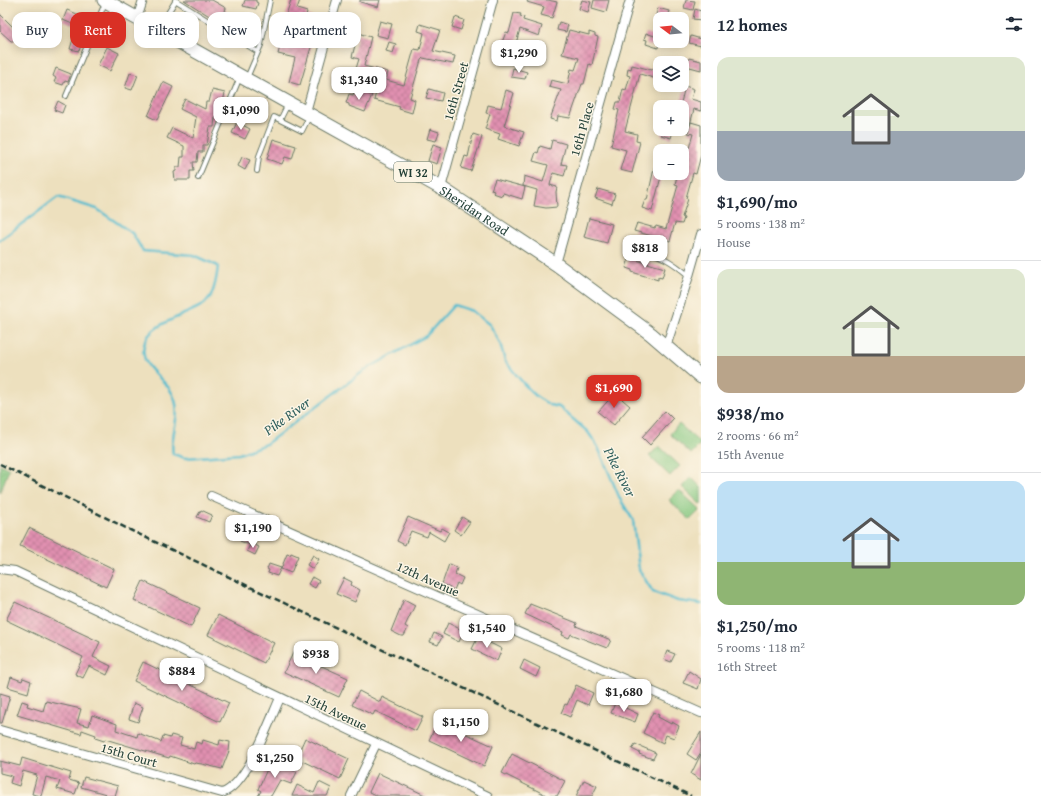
<!DOCTYPE html>
<meta charset="utf-8">
<style>
:root{--surface:#fff;--page:#f2f2f3;--text:#1f2937;--muted:#747a83;--line:#e0e1e3;--accent:#d93025}
body{margin:0;font-family:"Gentium Book Plus",serif;background:var(--page);color:var(--text);height:100vh;display:flex;flex-direction:column;font-size:15px;white-space:nowrap}
*{box-sizing:border-box;margin:0}
p{font-size:13px;color:var(--muted)}
.icon{flex:none;width:22px;height:22px;fill:none;stroke:currentColor;stroke-width:2;stroke-linecap:round;stroke-linejoin:round}
.map{position:relative;flex:1;overflow:hidden}
.panel{display:flex;flex-direction:column;background:var(--surface);width:340px}
.panel>*{flex:none}
.hud{position:absolute;left:12px;top:12px;width:380px;height:36px;display:flex;gap:8px}
.needle{width:26px;rotate:286deg}
.tools{position:absolute;left:653px;top:12px;display:grid;gap:8px}
.tools a{display:grid;place-items:center;width:36px;height:36px;border-radius:8px;background:var(--surface);box-shadow:0 2px 10px #0003;font-size:20px}
.price{position:absolute;translate:-50% -34px;padding:0 9px;border-radius:8px;background:#fff;color:#222;font-size:13px;line-height:26px;filter:drop-shadow(0 1px 2px #0008)}
.price::after{content:'';position:absolute;left:50%;top:24px;width:12px;height:9px;margin-left:-6px;background:inherit;clip-path:polygon(0 0,100% 0,50% 100%)}
.price.on{background:var(--accent);color:#fff}
ul{padding:0;list-style:none}
li{display:grid;align-content:center;gap:8px;height:212px;padding:0 16px}
li+li{border-top:1px solid var(--line)}
li span{display:grid;place-items:center;height:124px;border-radius:12px;color:#555}
li>.icon{margin-inline-start:auto}
span .icon{width:72px;height:72px;fill:#fffc;stroke-width:1}
li b{font-size:17px}
h2{display:flex;justify-content:space-between;align-items:center;height:48px;padding:0 16px;font-size:17px}
.pill{padding:0 14px;border-radius:12px;background:var(--surface);box-shadow:0 2px 10px #0003;font-size:14px;line-height:36px}
.pill.on{background:var(--accent);color:#fff}
main{display:flex;flex:1;min-height:0}
.map>svg:first-child{display:block}
</style>
<main>
<div class="map">
<svg width="701" height="796" viewBox="0 0 701 796">
<defs>
<pattern id="park-crowns" width="20" height="18" patternUnits="userSpaceOnUse"><rect width="20" height="18" fill="#86c881"/><path d="M2 6a3 3 0 1 1 6 0M12 15a3 3 0 1 1 6 0" fill="none" stroke="#6da46a"/></pattern>
<pattern id="building-cross-hatch" width="8" height="8" patternUnits="userSpaceOnUse"><rect width="8" height="8" fill="#e190b0"/><path d="M0 0l8 8M0 8l8-8" fill="none" stroke="#b67790"/></pattern>
</defs>
<rect width="100%" height="100%" fill="#fcf5e5"/>
<filter id="ink" filterUnits="userSpaceOnUse"><feTurbulence type="fractalNoise" baseFrequency=".025" numOctaves="2"/><feDisplacementMap in="SourceGraphic" scale="8" xChannelSelector="R" yChannelSelector="G"/><feConvolveMatrix kernelMatrix="1 2 1 2 8 2 1 2 1" color-interpolation-filters="sRGB"/></filter>
<filter id="wash" filterUnits="userSpaceOnUse"><feTurbulence type="fractalNoise" baseFrequency=".012" numOctaves="4" result="noise"/><feDisplacementMap in="SourceGraphic" scale="16" xChannelSelector="R" yChannelSelector="G"/><feGaussianBlur stdDeviation="0.9" result="paint"/><feColorMatrix in="noise" values="0 0 0 0 0 0 0 0 0 0 0 0 0 0 0 0 0 1.4 0 .05"/><feComposite in="paint" operator="in"/></filter>
<g filter="url(#wash)">
<rect width="100%" height="100%" fill="#ede0be"/>
<path fill="url(#park-crowns)" stroke="#52825a" d="M0,464l9,5 -9,24z"/>
<path fill="#86c881" stroke="#52825a" d="M679,424l22,20 -10,10 -21,-20z
M659,446l21,20 -10,10 -21,-20z
M691,477l10,10v18l-19,-18z
M679,490l21,20 -10,10 -21,-20z"/>
<g fill="none" stroke-linecap="round" stroke-linejoin="round">
<path stroke="#52bccf" stroke-width="2.5" d="M0,240l58,-43 39,12 35,24 11,18 51,4 24,11c-1,10 -3,21 -7,30 -10,19 -61,22 -67,49 -5,26 25,33 31,55 6,18 -6,37 -2,54l12,4 54,-4 27,-10 99,-74 61,-34 28,-31 18,6 18,14 10,18 5,18 18,22 14,14 13,8 9,2 29,25 10,15 22,52 13,21 6,50 14,22 25,9 23,3"/>
</g>
<g id="blocks">
<path fill="url(#building-cross-hatch)" d="M184,0h28l14,8 -1,3 34,20 -7,12z
M245,0h11v2l2,1 -2,6 -13,-3z
M291,0h9l-3,9 10,3 -1,3 6,2 -2,7h-3l-1,4 -8,-3 1,-4 -3,-1v-2l-10,-3z
M360,0h20l-2,7 -18,-5z
M528,0h20l9,2 -5,16 -11,-3 3,-8 -17,-5z
M582,0l9,2 -3,10 -9,-3z
M594,0h15l-3,12 -14,-4z
M686,0l9,1 -2,9 -9,-2z
M658,8l11,3 -3,8h-11z
M695,9l6,2v9l-8,-1z
M67,10l23,9 -11,32 -9,-2 7,-23 -14,-6z
M514,13l7,1 -1,2 4,1 -1,3 19,6 -3,10 -19,-7 -5,18 -3,-1 -4,13 -11,-4 9,-23 3,1z
M0,14l20,20 -6,7h-3l-11,-10z
M455,17l9,3 -3,10 -9,-3z
M29,21l6,3 -5,12 -8,-3z
M380,21l12,3 -4,14 -12,-3z
M559,22l9,3 -2,7 -9,-2z
M420,24l20,6 -7,21 22,5 -2,8 -30,-6 -2,2 -11,38 5,2 -3,13 -13,-4 1,-2 -26,-7 6,-22 -25,-6 4,-13 -7,-2 6,-24 13,4 -7,29 24,6 -2,8 18,5 10,-36 6,1 4,-17 -6,-2z
M569,30l20,5v-3l6,2v2l3,1 -6,28 -3,-1 -5,20h-2l-12,34 -12,-2 -1,5 -7,-2 11,-29 -12,-3 2,-7 17,4 3,-15 4,1 4,-12 -17,-4z
M646,33l14,5 -2,10 -12,-4 1,-4 -3,-1z
M283,35l29,9 -12,41 -11,-3 6,-24 -17,-4z
M691,36l10,3v7l-12,-3z
M389,42l7,2 -3,9 -7,-2z
M107,47l12,6 -9,18 -12,-6z
M689,58l12,3v9l-15,-4z
M632,65l20,5 1,-2 7,2v10l-20,-6 -15,57 12,3 -1,7 4,1 -8,31 -12,-3 6,-20 -15,-4 8,-36 -4,-1 2,-7h3l3,-13 3,1 4,-14 -3,-1 1,-7 3,1z
M56,68l15,6 -3,8 -3,-1 -2,4 -9,-3 2,-4 -3,-2z
M513,68l14,4 -2,7 -14,-2z
M130,73l8,2 -6,15 -7,-2z
M163,82l10,5 -16,33 -9,-4z
M685,86l9,3 -3,10 10,3v9l-7,-2 -4,16 -8,-2v-16h-2z
M429,89l14,4 -2,8 -15,-3z
M212,90l13,3 -5,23 -1,2 -4,-1 -1,10h-4l-3,18h-4v7h-5l-1,10h-4l1,9h-4v9h-15l-1,-8 2,-1v-4h4l1,-10h3v-11l-17,-8 5,-10 21,10 3,-21 -16,-8 5,-10 20,10 1,-7h3z
M355,90l17,5 -7,17 -16,-6v-2l-3,-1 3,-9 4,1z
M506,90l8,3 -10,33 20,6 -5,14 -21,-7 2,-5 -15,-5 5,-15 -4,-1 2,-8 13,3z
M58,101l7,4 -3,8 -8,-3z
M237,122l13,7 -5,10 -13,-6z
M691,122l10,3v30l-5,19 -3,-1 -7,25 2,1 -6,18 2,1 -2,6 -7,-1 -5,18 -36,-10 3,-8 18,5 1,-2 10,3 12,-44 -3,-1 2,-8 5,2v-15l4,-16 3,1 4,-14 -5,-1z
M430,129l9,3 -3,9 -9,-2z
M662,129l11,2 -2,7 -10,-3z
M473,134l9,3 -11,34 -10,-3 4,-12 3,1z
M273,139l23,7 -4,13 -7,-2 -3,7 -15,-5z
M552,140l14,4 -5,20 6,1 -3,11 -11,-3 -3,12 7,2 -1,5 1,15 -11,1 -12,-2 3,-16 -14,-4 1,-10 19,6 5,-17 -15,-4 3,-9 2,1 2,-7 10,3z
M433,144l9,3 -5,17 -9,-3z
M658,151h2v22h2l-10,38 -10,-3 3,-8h2z
M242,157l8,3 -5,10 -7,-4z
M495,179l30,8 -3,12 -19,-6 -1,3 -9,-3 1,-2 -3,-1z
M598,189l17,5 -3,10 -17,-6z
M589,218l23,6 -5,19 -23,-6z
M629,258l36,10 -3,10 -4,-1v3l-26,-8v-2l-6,-2z
M615,393l15,13 -16,19 -16,-13z
M665,411l8,8 -23,26 -8,-8z
M201,510l11,5 -3,7 -12,-5z
M408,517l32,14 2,-3 7,4 -5,9 -15,-9 -2,5 -16,-6 -6,14 -8,-4z
M462,517l8,5 -9,13 -7,-5z
M29,528l85,41 -8,18 -86,-41z
M246,528l9,5 -5,12 -10,-4z
M251,543l8,4 -4,8 -8,-4z
M291,553l7,3 -7,17 -10,-4 6,-15 3,1z
M313,555l6,4 -6,10 -6,-4z
M269,564l12,4 -4,8 -9,-3 1,-3 -2,-1z
M449,564l8,4 -2,6 8,4 -3,7 -3,-2 -3,7 -12,-6z
M312,577l7,4 -4,7 -7,-4z
M344,578l8,4 -1,3 9,5 -5,12 -19,-8z
M143,581l57,27 -9,19 -57,-27z
M404,599l11,6 -10,21 3,2 -4,8h-3l-10,-5z
M15,602l85,40 -7,15 18,9 -4,9 -18,-9 -6,12 -8,-4 8,-17 -77,-37z
M530,604l47,19 -1,3 35,14 -4,8 -36,-14 -2,4 -7,-3 1,-3 -38,-18z
M218,615l56,28 -10,20 -56,-28z
M448,623l16,8 -5,11 -16,-8z
M434,633l8,4 -4,8 -8,-3z
M478,637l24,12 -5,12 -25,-12z
M667,651l8,3 -4,8 -7,-3z
M293,653l55,25 -9,19 -55,-25z
M524,660l16,8 -4,9 -16,-8z
M143,662l86,41 -9,19 -86,-41z
M689,671l12,8 -3,10 -15,-6z
M11,677l11,4 1,-3 8,3 -3,12 -20,-6z
M576,685l17,8 -5,12 -11,-5 -7,17 -9,-4 4,-9 2,1z
M359,691l21,11 2,-5 41,20 -7,14 -41,-20 -2,4 -21,-10z
M0,693l10,3 -8,27h-2z
M22,701l6,2 -1,3 16,5 3,-10 35,8 -4,14 12,3 3,-11 25,9 -1,6 21,7 1,-4 23,9 2,-6 7,2 1,-3 11,3 -2,7 14,4 2,-7 6,2 1,-4 16,5 1,-5 10,2 -1,9 -7,18 -20,-5 -7,-1 -1,1 -24,-8 -1,2 -64,-19 -1,2 -9,-3 1,-3 -14,-5 -1,4 -64,-19z
M134,703l9,4 -5,15 -9,-3z
M615,703l23,11 -3,8 -24,-9z
M653,712l6,3 -1,2 13,7 1,-2 7,4 -5,12 -8,-3 -3,8 -20,-10z
M438,721l55,25 -9,20 -55,-26z
M701,732v20l-5,8 -9,-6z
M305,738l44,21 -9,20 -44,-21z
M635,744l21,9 -3,6 -14,-5 1,-1 -8,-4z
M512,754l53,27 -8,15h-9l-46,-23z
M701,754v26l-10,-6z
M22,758l49,15 -2,7 10,3 -4,11 -18,-5 3,-8 -14,-4 -5,19 -9,-2 5,-19 -14,-4 -4,15 -9,-3 2,-7 -12,-3v-12l20,5z
M275,762l22,10 -6,12 -11,-4 -9,16h-13l3,-5 -3,-2 11,-24 4,2z
M378,773l49,23h-50l-8,-4z
M84,777l34,9 -3,10h-9v-2l-25,-7z
M584,780l13,6 -5,10h-16z
M319,782l12,6 -4,8h-35l5,-11 17,8z"/>
</g>
</g>
<g filter="url(#ink)">
<use href="#blocks" fill-opacity="0" stroke="#677664" stroke-width="1"/>
<g fill="none" stroke-linecap="round" stroke-linejoin="round">
<g stroke="#677664" stroke-width="6">
<path id="service" d="M175,0l83,52
M158,29l18,-29
M247,78l14,-33 9,-45
M66,96l39,-93
M280,120l8,-16
M257,171l2,-15 15,-39 28,14 7,-14
M198,178l42,-101
M637,248c22,6 35,13 52,28"/>
</g>
<g stroke="#677664" stroke-width="10">
<path id="minor" d="M137,19l6,-19
M306,112l31,-112
M441,188l52,-188
M556,264l74,-264
M666,347l23,-71 12,-42
M211,496l490,217
M0,569l15,2 473,225
M0,730l222,63c25,-8 47,-71 58,-95
M351,796l25,-52"/>
</g>
<g stroke="#677664" stroke-width="15">
<g id="primary">
<path id="s1" d="M104,0l337,188 115,76 95,70 50,43"/>
</g>
</g>
<use href="#service" stroke="#fff" stroke-width="4"/>
<use href="#minor" stroke="#fff" stroke-width="8"/>
<use href="#primary" stroke="#fff" stroke-width="13"/>
<path stroke="#1f3d34" stroke-width="2.5" stroke-dasharray="6 3" stroke-linecap="butt" d="M0,464l130,66 561,266"/>
</g>
</g>
<g text-anchor="middle" dominant-baseline="central" stroke-width="3" stroke-linejoin="round" paint-order="stroke">
<rect fill="#fcf5e5" stroke="#617469" stroke-width="1" x="394" y="162" width="38" height="20" rx="3"/>
<g font-size="12" font-weight="bold" fill="#1f3d34">
<text x="413" y="172">WI 32</text>
</g>
<g font-size="13" fill="#1f3d34" stroke="#fcf5e5">
<text transform="translate(456 91) rotate(-74)">16th Street</text>
<text transform="translate(582 129) rotate(-74)">16th Place</text>
<text stroke="none"><textPath href="#s1" startOffset="426">Sheridan Road</textPath></text>
<text transform="translate(428 579) rotate(24)">12th Avenue</text>
<text transform="translate(336 712) rotate(26)">15th Avenue</text>
<text transform="translate(129 755) rotate(16)">15th Court</text>
</g>
<g font-size="14" font-style="italic" fill="#2c5d5b" stroke="#fcf5e5">
<text transform="translate(287 416) rotate(-36)">Pike River</text>
<text transform="translate(620 472) rotate(63)">Pike River</text>
</g>
</g>
</svg>
<div class="tools">
<a><svg class="needle" viewBox="-14 -14 28 28"><path d="M0-13l5 13h-10z" fill="#e53935"/><path d="M0 13l5-13h-10z" fill="#747a83"/></svg></a>
<a><svg class="icon" aria-label="layers" viewBox="0 0 24 24"><path d="M12 4l9 5-9 5-9-5zM3 14l9 5 9-5"/></svg></a>
<a>+</a>
<a>−</a>
</div>
<b class="price" style="left:519px;top:74px">$1,290</b>
<b class="price" style="left:359px;top:101px">$1,340</b>
<b class="price" style="left:241px;top:131px">$1,090</b>
<b class="price" style="left:645px;top:269px">$818</b>
<b class="price on" style="left:614px;top:409px">$1,690</b>
<b class="price" style="left:253px;top:549px">$1,190</b>
<b class="price" style="left:487px;top:649px">$1,540</b>
<b class="price" style="left:316px;top:675px">$938</b>
<b class="price" style="left:182px;top:692px">$884</b>
<b class="price" style="left:624px;top:713px">$1,680</b>
<b class="price" style="left:461px;top:743px">$1,150</b>
<b class="price" style="left:275px;top:779px">$1,250</b>
<div class="hud">
<a class="pill">Buy</a>
<a class="pill on">Rent</a>
<a class="pill">Filters</a>
<a class="pill">New</a>
<a class="pill">Apartment</a>
</div>
</div>
<section class="panel">
<h2>12 homes<svg class="icon" aria-label="filters" viewBox="0 0 24 24"><path d="M4 7h16M4 17h16"/><circle cx="9" cy="7" r="2"/><circle cx="15" cy="17" r="2"/></svg></h2>
<ul>
<li><span style="background:linear-gradient(#dfe7d0 60%,#9aa5b1 0)"><svg class="icon" aria-label="home" viewBox="0 0 24 24"><path d="M3 11l9-7 9 7M6 9v11h12V9"/></svg></span><div><b>$1,690/mo</b><p>5 rooms · 138 m²</p><p>House</p></div></li>
<li><span style="background:linear-gradient(#dfe7d0 70%,#b9a48a 0)"><svg class="icon" aria-label="home" viewBox="0 0 24 24"><path d="M3 11l9-7 9 7M6 9v11h12V9"/></svg></span><div><b>$938/mo</b><p>2 rooms · 66 m²</p><p>15th Avenue</p></div></li>
<li><span style="background:linear-gradient(#bfe0f5 65%,#8fb573 0)"><svg class="icon" aria-label="home" viewBox="0 0 24 24"><path d="M3 11l9-7 9 7M6 9v11h12V9"/></svg></span><div><b>$1,250/mo</b><p>5 rooms · 118 m²</p><p>16th Street</p></div></li>
</ul>
</section>
</main>
